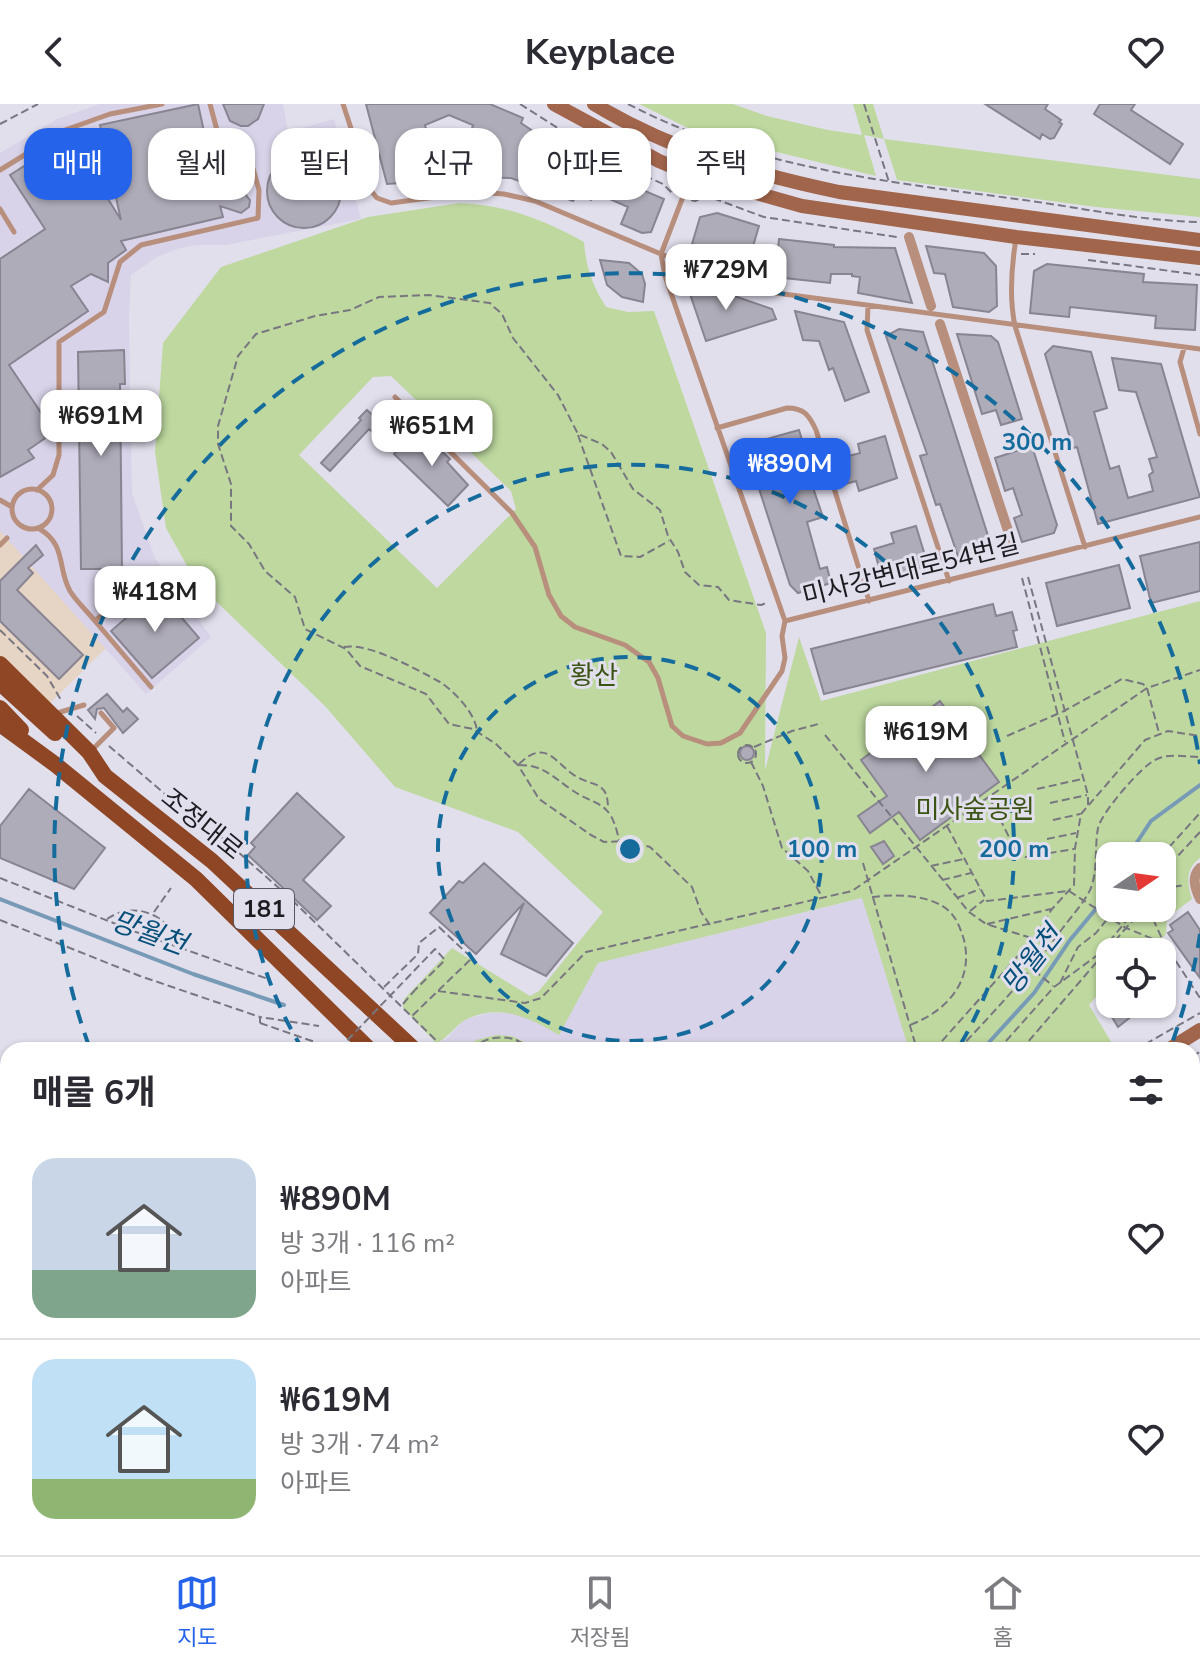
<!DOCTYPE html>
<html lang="ko">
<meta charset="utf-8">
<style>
:root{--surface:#fff;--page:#f2f2f3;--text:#2b2b33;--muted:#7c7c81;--line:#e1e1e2;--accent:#2563eb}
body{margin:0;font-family:"Nunito Sans","Noto Sans KR",sans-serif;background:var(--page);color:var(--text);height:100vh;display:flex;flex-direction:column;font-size:30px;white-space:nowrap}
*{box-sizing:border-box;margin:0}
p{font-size:26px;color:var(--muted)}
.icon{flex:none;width:44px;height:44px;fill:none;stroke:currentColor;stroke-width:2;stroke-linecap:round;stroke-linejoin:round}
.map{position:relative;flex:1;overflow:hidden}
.panel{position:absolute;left:0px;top:938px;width:1200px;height:514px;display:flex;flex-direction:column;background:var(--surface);border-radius:24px 24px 0 0;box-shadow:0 2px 6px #0004}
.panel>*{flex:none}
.banner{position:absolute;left:24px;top:24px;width:1152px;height:72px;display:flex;gap:16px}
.needle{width:52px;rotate:77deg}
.tools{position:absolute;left:1096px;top:738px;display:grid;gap:16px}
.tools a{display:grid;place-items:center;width:80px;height:80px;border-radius:16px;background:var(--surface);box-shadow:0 2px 6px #0004;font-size:40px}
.price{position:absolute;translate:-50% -68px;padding:0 18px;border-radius:16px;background:#fff;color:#222;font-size:26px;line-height:52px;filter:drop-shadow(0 2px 4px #0008)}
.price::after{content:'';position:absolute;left:50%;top:48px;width:24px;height:18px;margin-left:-12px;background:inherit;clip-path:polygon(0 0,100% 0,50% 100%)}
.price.selected{background:var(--accent);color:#fff}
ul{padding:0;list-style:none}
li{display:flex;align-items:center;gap:24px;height:200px;padding:0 32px}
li+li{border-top:2px solid var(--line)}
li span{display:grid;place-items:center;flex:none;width:224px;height:160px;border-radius:24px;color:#555}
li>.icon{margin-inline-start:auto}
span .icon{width:96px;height:96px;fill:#fffc;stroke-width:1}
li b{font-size:34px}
h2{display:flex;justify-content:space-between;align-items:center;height:96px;padding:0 32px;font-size:34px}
.tag{padding:0 28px;border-radius:24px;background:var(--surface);box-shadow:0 2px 6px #0004;font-size:28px;line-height:72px}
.tag.selected{background:var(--accent);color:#fff}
header{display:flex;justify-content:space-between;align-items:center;height:104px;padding:0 32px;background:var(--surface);font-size:36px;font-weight:700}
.menu{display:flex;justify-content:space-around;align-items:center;height:112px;border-top:2px solid var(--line);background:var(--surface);font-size:22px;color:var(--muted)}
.menu a{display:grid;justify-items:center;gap:4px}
.menu .selected{color:var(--accent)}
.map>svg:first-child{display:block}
</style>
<header><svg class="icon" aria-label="back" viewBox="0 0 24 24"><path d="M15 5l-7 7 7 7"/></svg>Keyplace<svg class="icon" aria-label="heart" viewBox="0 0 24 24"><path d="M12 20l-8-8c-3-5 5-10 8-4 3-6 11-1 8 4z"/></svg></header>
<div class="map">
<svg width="1200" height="1451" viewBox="0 0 1200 1451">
<rect width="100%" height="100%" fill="#e2dfed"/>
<path fill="#e6d4c4" d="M0,411l106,133 -72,71 -34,-32z"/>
<path fill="#d8d3e8" d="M100,0h183l5,28 46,-13 27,100 -135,26h-29l-17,3 -23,9 -26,18 -2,42 3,176 23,65 56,79 -65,57 -146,-163v-378l57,-34z
M863,794l46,152h-368l-29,-14 -36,4 -11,10h-28l-8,-8 7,1 9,-3 19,-20 25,-7 24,-1 21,8 25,14 39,-71z"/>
<path fill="#bed89f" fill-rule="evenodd" d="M639,0h94l34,12 61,14 34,5 -9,-31h20l11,35 316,40v38l-104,-10 -199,-27 -13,-41 -20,-4 12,41 -178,-43z
M460,99c47,2 84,17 124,39 2,25 8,43 22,65l22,5 26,-1 112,322 -1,137 34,-133 22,64 379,-100v257c-15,11 -13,25 -8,41l-25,19 -1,16 -11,12 -14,-1 -6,7h-25v29l-21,24 27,45h-207l-47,-152 -264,65 -39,72c-29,-17 -59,-32 -92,-16 -12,6 -18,19 -31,24l-33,-35 1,-9 48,-51 78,48 9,-5 64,-79 -85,-80 -123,-45 -70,-81 -129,-124 -30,-54 -11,-76 8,-109 58,-76 147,-50zM391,272l120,115 5,18 -79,79 -138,-133 74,-78zM1110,752h52v52h-52z
M496,931l16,1 29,14h-76l11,-10z
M329,1444h100l5,7h-109z"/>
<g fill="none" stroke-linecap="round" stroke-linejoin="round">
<path stroke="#779ab7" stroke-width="4" d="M1128,752l23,-35 49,-36
M0,795l193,75 91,31
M982,946l52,-57 36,-53 40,-48"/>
</g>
<path fill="#afacb9" stroke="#888491" stroke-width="2" d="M198,0l17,78 13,-14h13l4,9 -5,11 10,12 -1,7 -8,6 -21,-7 3,11 -102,24 5,9 -18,13v19l-17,-8 -20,12 17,25 -79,54 45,67 -26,18 6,8 -34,19v-218l45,-30 -35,-54 60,-38 51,83 -21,-95z
M223,0h41l-6,15 -10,7h-7l-11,-5z
M366,0h124l33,14 -2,5 76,51 1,-3 66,28 -13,33 -9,1 -21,-9 7,-17 -34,-15 -3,8 -13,-6 -5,7 -62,-23 -36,-1 8,-22 -17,-6 7,-24 -24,-10 -24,10 4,15 -22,8 8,34 -28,2z
M985,0h63l-3,5 16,11 -2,2 3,2 -8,14 -4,1 -8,-5 -2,5z
M1100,0h35l-4,6 52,34 -13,20 -76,-50z
M267 87a37 37 0 1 1 74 0a37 37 0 1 1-74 0Z
M717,109l42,13 -10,34 -57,-16 8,-27z
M779,135l55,6v2l61,1 17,55 -54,-10 2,-16 -8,-1v-2h-21l-1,9 -55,-6z
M926,142l58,7 12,13 1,40 -8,6 -36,-5 -8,-33 -11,-1z
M600,156l29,3 13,11 3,10 -2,18 -21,-5 -15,-12z
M1047,160l97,10 -1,8 54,3 -2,45 -40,-2 1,-12 -86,-9 -1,10 -39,-4 4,-42z
M694,178l78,27 4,10 -70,22 -18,-53z
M795,207l49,11 25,70 -24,9 -12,-33 -4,2 -10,-29 -16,-1z
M899,225l24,3 68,213 -33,11 -18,-52 -4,1 -16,-49 7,-2 -41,-118z
M957,230l34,2 7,6 24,77 -21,6 -5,-15 -14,4z
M1053,242l38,6 16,56 -13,4 16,57 9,-3 9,32 25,-7 -4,-16 4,-3 -4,-13 8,-2 -21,-65 -17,-2 -7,-32 49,6 39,133 -102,27 -21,-77 -4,1 -28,-94z
M124,246l1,34h-5l2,185h-41l-3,-217z
M367,306l16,15 -8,9 -6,-5 -39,42 -9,-8 40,-43 -2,-2z
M799,326l11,36 -4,1 17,50 -16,5 13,47 7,-2 4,16 -33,10 -8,-8 -45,-140z
M414,329l16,13 3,-3 17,16 -3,3 21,23 -20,21 -54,-52z
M885,332l12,42 -38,13 -3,-10 -11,3 -7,-25 22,-6 -2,-9z
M1032,342l25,79 -3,8 -32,9 -8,-24 8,-3 -9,-27 -8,3 -10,-33z
M916,422l11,36 -3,5 -37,11 -6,-3 -7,-26 20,-6 -3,-10z
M1200,438v49l-49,12 -11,-47z
M36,441l7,10 -15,13 5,5 -16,17 66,65 -24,24 -59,-58v-40z
M1119,461l11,43 -73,18 -11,-43z
M158,486l41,48 -47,40 -41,-47z
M993,500l3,12 16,-4 5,18 -4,1 4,16 -193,47 -13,-45z
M107,590l16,18 4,-4 11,11 -15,14 -19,-25 -7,1 -2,10 -7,-9z
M940,597l59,81 -79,58 -21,-28 -29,21 -12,-17 29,-20 -26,-36z
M740 649a7 7 0 1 1 14 0a7 7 0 1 1-14 0Z
M29,685l76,59 -31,41 -74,-31v-32z
M297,689l47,44 -41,43 28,26 -14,14 -69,-65 7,-8 -4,-4z
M884,737l10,15 -11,8 -12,-17z
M484,759l89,80 -27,33 -45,-22 23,-51 -48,51 -46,-41 29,-32 4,2z
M1188,808l12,18v48l-32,-45 5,-3 -3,-5z
M1104,900h43l-29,23z"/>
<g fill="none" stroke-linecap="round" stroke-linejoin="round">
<path stroke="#787780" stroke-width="2" stroke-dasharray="8 4" stroke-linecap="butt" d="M520,0l85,54 58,26 10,10
M628,0c122,64 262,78 396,96 58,8 117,21 176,22
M864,0l25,78
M0,20l38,-20
M691,96l4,1 12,-5 57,21 133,20
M1021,150h14
M1088,156l112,15
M578,331l43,121 19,1 29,-16
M1028,473l60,218v10
M1022,474l43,164
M0,526l47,46 14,24
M344,543c24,-5 74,23 96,35 15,10 34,30 37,48
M77,612l19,17
M825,631l144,177 17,12 65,20
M1007,632l57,-25 58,-32 21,5 4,4 12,45
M738 650a9 9 0 1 1 18 0a9 9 0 1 1-18 0Z
M109,642l99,85 12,5 69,61 157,153
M754,643l38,-16 30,-8
M751,658l12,24 19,62 26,23 14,26
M519,660c28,-27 36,0 58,13 18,10 31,4 31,32
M519,661c23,0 32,10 50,23 27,20 41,9 50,52
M1037,685l45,-10
M989,693l29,58 7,2 49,-8
M1050,699l37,-8
M1053,716l27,-6
M947,722l40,75 80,-10
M1047,735l29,-6
M1161,752l39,-43
M863,759l54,187
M931,762l33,-7
M1162,769l38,-41
M0,774l136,54 132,47
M942,776l29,-7
M1162,785l22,-4
M872,793c23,-3 60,-3 78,15 7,7 11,18 14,28 10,41 -17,71 -54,85
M957,794l23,-9
M1145,804l-19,20 37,15
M1148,804l16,35 36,55
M970,807l14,-11
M154,808l17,-24
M107,815c29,-20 64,-2 74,28
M0,816l140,56 120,41
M987,820l64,-15
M710,821l-9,-13 -9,-25 -42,-40 -22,-6 -24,1 -13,-7 -52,-36 -21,-34 -22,-21 -23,-15 -24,-5 -23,-30 -66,-28 -14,-17 -41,-20 -10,-32 -30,-26 -16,-27 -18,-18v-42l-13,-40v-18l20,-70 18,-22 59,-18 35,-6 29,-13 50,-2 61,8 4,4 8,7 11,24 45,57 20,39 24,10 9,8 22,37 27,21 8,26 10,16 7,20 14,13 19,2 11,13 32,5 5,-2
M1034,866l19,16
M1060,879l18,-36 18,-14 20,-25
M384,883l34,-33 1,-11 20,-16 33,31 -60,58
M438,887l87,12 16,-5 45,-46 266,-61 295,-203 53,-18
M403,900l12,-14
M260,919v-6l59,9
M518,937l17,9
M472,946c10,-13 30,-15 45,-10l3,10
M934,946l99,-111 19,-30 22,-24 1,-37 6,-34 64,-74 23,-9 32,5
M958,946c37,-39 73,-78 104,-121 9,-12 19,-23 26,-35 11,-19 6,-45 10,-66 3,-15 45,-64 59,-69 13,-6 29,-2 43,-2
M998,946l56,-63 45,-33 38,-46
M1021,946l105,-122 -14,-9
M1135,946l65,-37
M1192,952l8,-4
M806,1444l7,7
M1185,1451l15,-13"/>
<path stroke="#b88e7c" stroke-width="5" d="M343,0l29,88 5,6 14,5 82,-11 31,2 31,7 126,53 115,39 424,56
M699,51l-38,99 4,22 120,345
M0,66l65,-40 45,-16 52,-10
M0,105l14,23
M1016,135c-5,30 -7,58 -1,87l70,221
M868,202l-1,24 82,251
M1184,244l-4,14 20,72
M395,293l117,116 23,34 14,48 12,21 14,11 50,18 24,17 9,16 14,48 11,10 24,8 14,-1 19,-10 42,-62 3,-13 -3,-22 3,-15
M717,324l70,-20c17,0 22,7 29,22l53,171
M12 405a20 20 0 1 1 40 0a20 20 0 1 1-40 0Z
M37,386l16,-15 6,-20v-113l45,-30 16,-50 21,-17 117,-27 1,-28 -9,-32 -29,-13 -11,-41
M0,396l12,7
M38,424c29,16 19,40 32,63 6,10 17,20 25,30l45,-39
M0,441l7,-7
M95,517l56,66
M785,517l415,-104
M54,610l30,-9
M93,645l21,-21 -13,-15"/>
<path stroke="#b88e7c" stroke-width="10" d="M909,133l22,69
M940,220l75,228
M1200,764c-9,9 -5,20 0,31
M0,1147h8
M1192,1303l8,9
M162,1444v7
M445,1444l9,7"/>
<path stroke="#a1654b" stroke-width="14" d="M554,0l105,57 33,14 110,31 214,31 184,21
M594,0c76,46 159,70 245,88l361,48
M1168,946l32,-20
M0,1384h8"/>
<path stroke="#8e4624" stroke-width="16" d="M0,560l89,88 16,24 107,85 203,189
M0,579l55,50
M0,604l21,22
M0,620l56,41 140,114 174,171
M840,1444l6,7
M869,1444l5,7
M884,1444l7,7"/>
<path stroke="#787780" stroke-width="2" stroke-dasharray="8 4" stroke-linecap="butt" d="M1069,787l43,28
M260,919l78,27 97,-101 10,11 -30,30"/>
</g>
<g fill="none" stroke="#156c9c" stroke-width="4" stroke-dasharray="14 10">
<circle cx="630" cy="745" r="192"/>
<path d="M303 946A384 384 0 1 1 957 946"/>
<path d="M1200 830A576 576 0 0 1 1171 942M89 942A576 576 0 1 1 1200 660"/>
</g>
<g text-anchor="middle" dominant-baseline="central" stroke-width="6" stroke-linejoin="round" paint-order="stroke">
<rect fill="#e2dfed" stroke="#58565e" stroke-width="2" x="234" y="785" width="60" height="40" rx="6"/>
<g font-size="24" font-weight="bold" fill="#1d1c21">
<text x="264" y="805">181</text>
</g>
<g font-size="26" fill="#1d1c21" stroke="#e2dfed">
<text transform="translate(911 466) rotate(-14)">미사강변대로54번길</text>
<text transform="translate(202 720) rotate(39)">조정대로</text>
</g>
<g font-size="26" fill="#3c5413" stroke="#e2dfed">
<text x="594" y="571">황산</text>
<text x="975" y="705">미사숲공원</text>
</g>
<g font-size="28" font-style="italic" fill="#054f79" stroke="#e2dfed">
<text transform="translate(149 829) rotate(20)">망월천</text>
<text transform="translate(1032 856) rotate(-52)">망월천</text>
</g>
</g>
<circle cx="630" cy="745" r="12" fill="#156c9c" stroke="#e2dfed" stroke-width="4"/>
<g font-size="24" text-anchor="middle" font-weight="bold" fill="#156c9c" stroke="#e2dfed" stroke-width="6" stroke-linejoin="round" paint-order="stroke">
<text x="1037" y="346">300 m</text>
<text x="822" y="753">100 m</text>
<text x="1014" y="753">200 m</text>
</g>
</svg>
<div class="tools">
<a><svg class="needle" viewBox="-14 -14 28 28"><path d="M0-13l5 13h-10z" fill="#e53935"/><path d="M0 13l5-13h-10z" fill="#7c7c81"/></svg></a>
<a><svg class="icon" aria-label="locate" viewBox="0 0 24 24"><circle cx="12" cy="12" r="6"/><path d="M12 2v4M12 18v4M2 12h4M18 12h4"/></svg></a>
</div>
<b class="price" style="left:726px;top:208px">₩729M</b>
<b class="price" style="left:101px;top:354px">₩691M</b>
<b class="price" style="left:432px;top:364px">₩651M</b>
<b class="price selected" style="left:790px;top:402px">₩890M</b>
<b class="price" style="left:155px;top:530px">₩418M</b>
<b class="price" style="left:926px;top:670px">₩619M</b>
<div class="banner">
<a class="tag selected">매매</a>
<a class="tag">월세</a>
<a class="tag">필터</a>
<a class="tag">신규</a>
<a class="tag">아파트</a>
<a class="tag">주택</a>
</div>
<section class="panel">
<h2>매물 6개<svg class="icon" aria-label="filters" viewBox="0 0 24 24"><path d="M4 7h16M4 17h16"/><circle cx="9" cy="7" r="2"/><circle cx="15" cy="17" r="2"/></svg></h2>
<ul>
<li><span style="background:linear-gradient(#c9d6e8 70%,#7fa58c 0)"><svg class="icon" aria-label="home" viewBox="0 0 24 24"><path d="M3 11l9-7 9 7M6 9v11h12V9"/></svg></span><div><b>₩890M</b><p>방 3개 · 116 m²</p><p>아파트</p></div><svg class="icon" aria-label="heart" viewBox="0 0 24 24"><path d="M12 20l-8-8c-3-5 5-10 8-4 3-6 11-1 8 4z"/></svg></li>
<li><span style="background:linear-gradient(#bfe0f5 75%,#8fb573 0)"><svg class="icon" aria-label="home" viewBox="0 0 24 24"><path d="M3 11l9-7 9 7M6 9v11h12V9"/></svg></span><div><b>₩619M</b><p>방 3개 · 74 m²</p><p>아파트</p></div><svg class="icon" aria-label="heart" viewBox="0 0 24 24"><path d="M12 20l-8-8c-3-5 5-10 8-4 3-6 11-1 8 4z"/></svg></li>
</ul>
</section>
</div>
<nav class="menu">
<a class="selected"><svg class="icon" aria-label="map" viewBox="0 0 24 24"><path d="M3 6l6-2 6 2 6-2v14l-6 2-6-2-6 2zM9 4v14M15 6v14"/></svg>지도</a>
<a><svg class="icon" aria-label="saved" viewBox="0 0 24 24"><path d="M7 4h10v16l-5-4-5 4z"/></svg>저장됨</a>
<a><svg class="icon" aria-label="home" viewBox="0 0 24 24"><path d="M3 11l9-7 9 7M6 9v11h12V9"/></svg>홈</a>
</nav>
